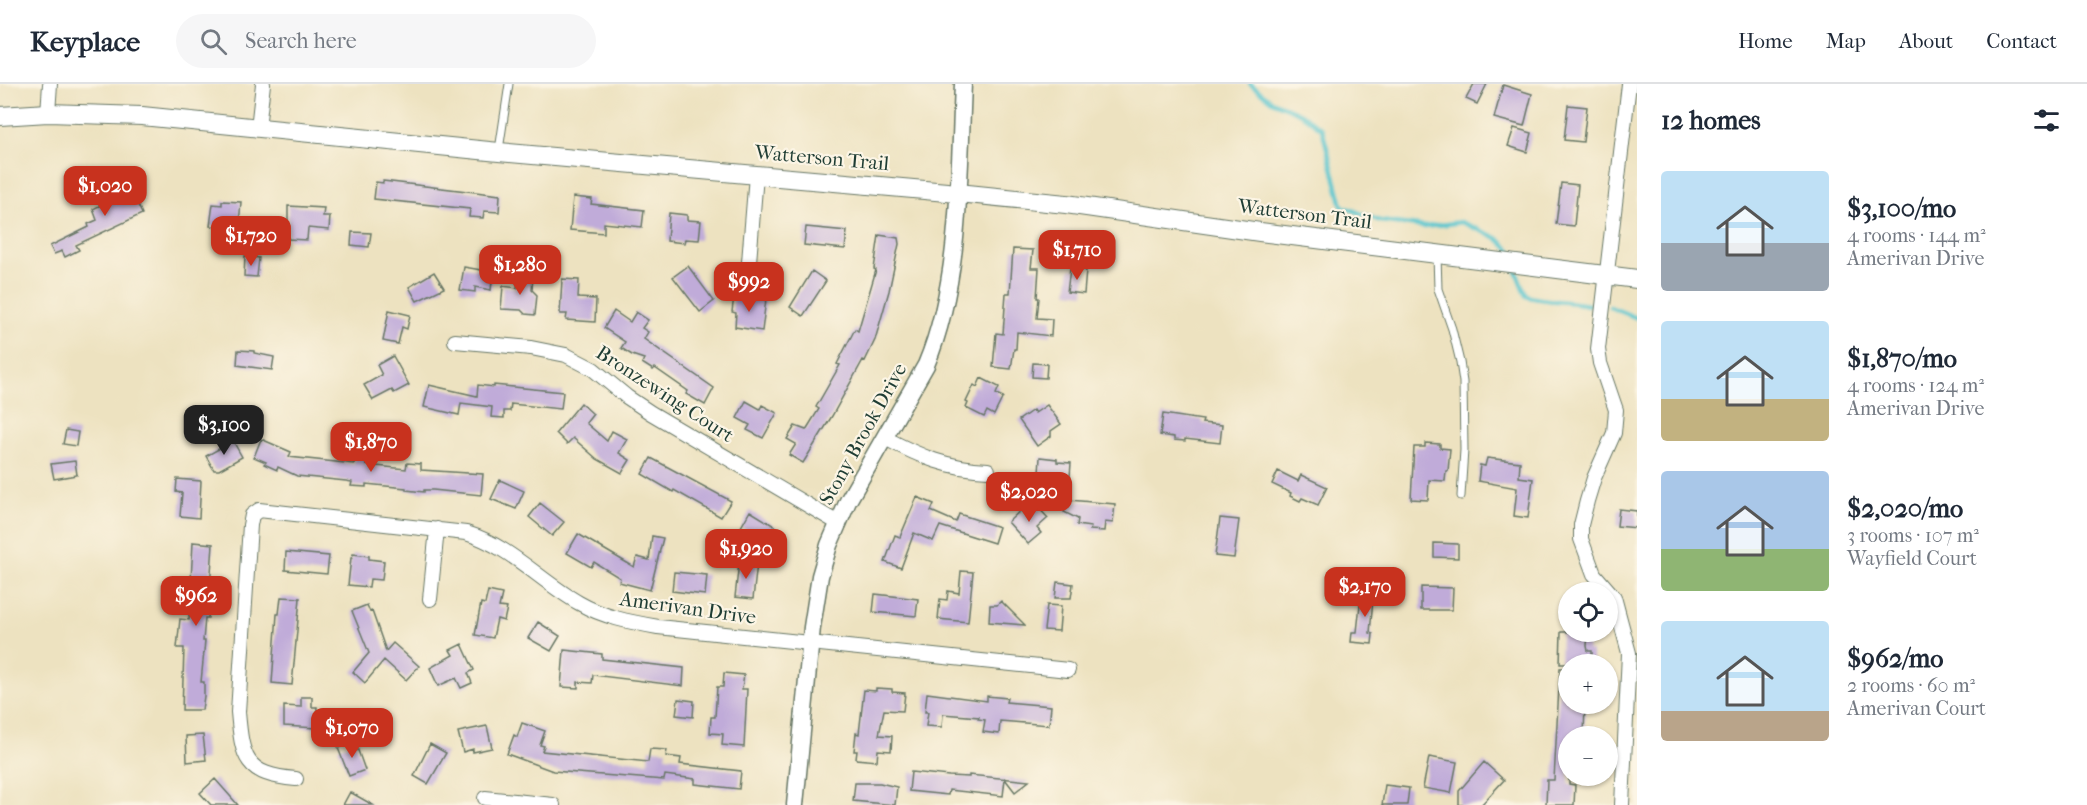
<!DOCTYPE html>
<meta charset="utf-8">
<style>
:root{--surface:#fff;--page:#f6f6f7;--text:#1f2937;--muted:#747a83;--line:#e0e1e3;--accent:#c8321e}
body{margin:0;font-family:"IM FELL French Canon",serif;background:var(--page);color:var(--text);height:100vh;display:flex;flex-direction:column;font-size:22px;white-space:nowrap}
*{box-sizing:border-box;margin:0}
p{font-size:20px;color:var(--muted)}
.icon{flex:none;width:33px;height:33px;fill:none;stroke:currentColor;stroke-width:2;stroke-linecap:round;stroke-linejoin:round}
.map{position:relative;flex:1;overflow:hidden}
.side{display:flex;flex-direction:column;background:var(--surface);width:450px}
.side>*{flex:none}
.fabs{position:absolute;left:1558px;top:498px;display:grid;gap:12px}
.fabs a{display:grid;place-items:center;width:60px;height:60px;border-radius:50%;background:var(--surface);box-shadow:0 2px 4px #0004;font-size:30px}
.price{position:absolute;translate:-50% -51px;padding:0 14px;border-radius:12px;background:var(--accent);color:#fff;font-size:20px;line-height:39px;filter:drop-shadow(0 2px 3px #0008)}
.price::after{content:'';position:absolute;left:50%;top:36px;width:18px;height:14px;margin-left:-9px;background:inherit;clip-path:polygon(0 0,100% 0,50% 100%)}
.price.selected{background:#222;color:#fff}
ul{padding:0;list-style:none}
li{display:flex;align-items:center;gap:18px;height:150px;padding:0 24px}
li span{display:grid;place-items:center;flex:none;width:168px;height:120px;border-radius:6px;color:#555}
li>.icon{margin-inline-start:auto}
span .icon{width:72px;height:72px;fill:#fffc;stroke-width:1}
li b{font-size:26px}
h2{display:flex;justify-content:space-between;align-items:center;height:72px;padding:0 24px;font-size:26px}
header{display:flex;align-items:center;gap:36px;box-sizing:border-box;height:84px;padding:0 30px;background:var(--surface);border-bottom:2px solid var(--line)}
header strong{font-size:28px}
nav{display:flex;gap:33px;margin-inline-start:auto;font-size:21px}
.search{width:420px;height:54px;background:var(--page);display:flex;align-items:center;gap:15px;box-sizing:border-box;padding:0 21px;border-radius:33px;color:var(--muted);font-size:22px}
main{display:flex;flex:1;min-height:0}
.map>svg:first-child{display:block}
</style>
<header>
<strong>Keyplace</strong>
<div class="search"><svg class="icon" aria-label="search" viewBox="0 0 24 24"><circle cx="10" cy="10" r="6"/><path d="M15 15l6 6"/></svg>Search here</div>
<nav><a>Home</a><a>Map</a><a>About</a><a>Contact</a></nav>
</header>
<main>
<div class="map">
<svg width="1637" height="721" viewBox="0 0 1637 721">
<rect width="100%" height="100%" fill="#fcf5e5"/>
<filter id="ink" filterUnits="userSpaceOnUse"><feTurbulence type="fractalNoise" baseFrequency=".0167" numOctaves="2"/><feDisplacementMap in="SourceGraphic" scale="12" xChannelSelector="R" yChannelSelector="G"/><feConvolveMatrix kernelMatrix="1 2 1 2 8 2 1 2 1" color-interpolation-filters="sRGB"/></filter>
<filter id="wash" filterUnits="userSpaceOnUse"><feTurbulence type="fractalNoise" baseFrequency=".008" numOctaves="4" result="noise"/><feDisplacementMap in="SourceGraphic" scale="24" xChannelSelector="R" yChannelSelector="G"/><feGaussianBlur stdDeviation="1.35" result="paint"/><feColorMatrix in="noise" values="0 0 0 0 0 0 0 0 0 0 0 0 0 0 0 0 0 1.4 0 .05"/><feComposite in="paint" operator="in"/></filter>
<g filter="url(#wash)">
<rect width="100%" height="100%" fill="#ede2c0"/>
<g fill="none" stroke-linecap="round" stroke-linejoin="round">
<path stroke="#58c5cd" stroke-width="4.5" d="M1250,0l22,17 29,13 21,15 20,77 38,15 45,6 36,-5 36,16 13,12 2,7
M1515,184l11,28c21,6 42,5 63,9
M1610,223l27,11"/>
</g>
<g id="blocks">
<path fill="#c0abd9" d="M1474,0h13l-10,20 -11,-5z
M1503,1l29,9 -8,32 -30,-8z
M1568,21l19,2 -4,35 -19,-2z
M1514,44l18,5 -5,19 -19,-6z
M133,97l6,13 -5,2 8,18 -66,31 3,5 -14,7 -3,-6 -8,3 -4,-8 39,-19 -1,-3 9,-4 -4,-11 12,-6 -5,-12 11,-5 2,4z
M383,97l117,14 -1,17 -15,-1 -1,7 -14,-1 1,-8 -96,-10 2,-17 7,1z
M1561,99l17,2 -4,41 -18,-2z
M573,113l19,2 -1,5 53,6 -2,17 -38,-4v10l-34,-3z
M222,117l19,1 -2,22 -16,-2v5l-13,-1 3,-22 9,1z
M288,122l36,2 -1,8h7l-1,14 -21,-2 -1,12 -19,-1z
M669,129l18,2v5l14,1 -2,19 -14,-1 -1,4 -17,-2z
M806,143l41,4 -2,18 -41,-4z
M352,148l19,1 -2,14 -18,-2z
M879,151l19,3 1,6 -10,47 -14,49 -10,21 -2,-1 -31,56 -29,47 -14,-8 7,-11 -9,-5 8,-13 11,4 13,-21 -3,-2 24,-42 -3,-1 18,-35 3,2 18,-61 -2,-1z
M1013,165l20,1 -2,18h8l-2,30h2l-2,20 15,1 -1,17 -34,-4 -1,17h-2l-3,20 -18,-2 3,-34 7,1 3,-41h4z
M245,172l14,2 -2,19 -13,-1z
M688,182l26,35 -14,11 -27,-35z
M464,183l29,5 -2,18 -16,-3v5l-15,-2z
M1070,185l16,1 -2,24 -17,-2z
M812,187l14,10 -23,35 -13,-9z
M434,188l10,16 -27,13 -8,-14z
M519,190l14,2 -1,14 5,5 -2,20 -10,-1 -4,-4 -20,-1 2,-23 14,2z
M562,195l17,1 -1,18 18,1 -1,23 -29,-2 1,-6h-7z
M734,212l32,3 -4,32 -27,-4 1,-14 -4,-1z
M389,226l21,5 -3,14 -5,-2 -4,17 -15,-3z
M614,227l16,11 6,-10 12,8 -6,8 6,4 -4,7 70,49 -9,17 -19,-11 2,-3 -33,-23 -2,2 -11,-7 2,-4 -12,-4 -11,-7 4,-6 -21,-14z
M238,266l16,1v2l20,4 -2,13 -35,-5z
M393,272l16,29 -15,8 -2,-3 -19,10 -9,-15 18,-10 -5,-10z
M1033,279l14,1 -1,14 -14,-1z
M981,294l18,9 -3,7 7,3 -9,18 -7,-4 -3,6 -18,-9 2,-5 -2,-1 8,-17 3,2z
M429,301l48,11 1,-11 16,2v-2l69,7 -2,17 -50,-5 -1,7h-6v7l-13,-1 1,-10 -31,-4 -2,12 -35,-8z
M746,317l14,8 2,-4 15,8 -14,25 -16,-8 3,-5 -13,-7z
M581,319l12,11 -7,9 21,18 5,-10 15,8 -8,14 11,7 -8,13 -25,-14 -24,-21 -6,6 -11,-11z
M1047,321l14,19 -10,7v5l-14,10 -18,-26 14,-10 2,3z
M1163,330l40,6 -1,3 20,2 -2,18 -35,-4v2l-11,-1v-3l-14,-2z
M66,346l12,2 -2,14 -13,-2z
M261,355l30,13 -2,5 65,7 1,-10 12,1 -1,10 40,4 1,-6 14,1v6l62,4 -2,21 -48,-5h-9v2l-18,-2v-2l-40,-4v3l-15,-1 1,-4 -6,-1 -49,-5 -19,-9 -1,3 -13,-6 2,-2 -12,-5z
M233,357l9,16 -23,13h-5l-8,-14z
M1425,359l15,1v4l10,1 -2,22h-2l-1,10 -16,-1 -1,20 -17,-1 3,-52h11z
M1040,373l17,2v3l14,1 -2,28 -31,-2z
M651,374l80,43 -10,16 -47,-27 -1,2 -31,-18z
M1487,374l33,4 -1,15 14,2 -5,39 -14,-2 3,-28 -39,-7 2,-16 5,1z
M75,377l2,14 -23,4 -3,-15z
M1278,387l20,10 3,-6 26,12 -9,18 -16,-7 -2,3 -10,-5 1,-3 -19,-9z
M177,395l24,2 -2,37 -19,-2 2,-23 -6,-1z
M500,396l24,11 -8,18 -25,-10z
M917,413l17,7 -3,7 25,11 3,-8 40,13 -5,16 -54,-17 -7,15 -19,-8 -13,35 -16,-6 10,-27 5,2z
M1069,416l46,4 -2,19 -8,-1 -1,9 -14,-1 1,-3 -14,-2 1,-6 -14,-7z
M540,419l24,19 -12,14 -23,-19z
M1035,420l13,14 -11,10 4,5 -13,11 -20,-22 13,-12 3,4z
M1619,425l18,2v17l-20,-2z
M750,427l26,16 -9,16 -26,-16z
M1220,434l19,2 -5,38 -19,-2z
M578,450l56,33 3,-10 12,3 3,-24 11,2 -13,52 -31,-8 1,-4 -26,-16 -3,5 -24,-14z
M193,458l20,2 -5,74h-3l-2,23h2l-4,41h3v14l-2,14h-20l2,-62h-7l3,-29 9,1z
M1434,459l24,1v14l-24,-1z
M286,468l43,4 -2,18 -42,-4z
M353,470l16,2v3l15,2 -2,19 -12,-1 -1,8 -21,-2 3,-27h1z
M739,478l18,1 -4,36 -18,-2z
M961,487l12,1 -5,50 -30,-3 2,-20 7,1 1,-9 11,2z
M674,488l33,3 -2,20 -33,-4z
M1057,498l16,2 -2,14h-16z
M1362,502l12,2 -4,45 3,1 -1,10 -21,-2 1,-10h5z
M1421,503l32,1 -1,22h-31z
M488,507l14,3 -3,13 8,1 -3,13 -7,-2 -4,19 -18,-3 6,-32 4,1z
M875,510l43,5 -2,17 -43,-4z
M281,513l19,1 -8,87 -20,-2 5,-69h2z
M1001,517l24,24 -36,-3 1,-17h7z
M367,521l3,7 2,-1 14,40 7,-8 26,23 -13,14 -22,-20 -19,23 -12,-11 16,-19 -17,-42z
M1047,521l14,1 -2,25 -15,-1z
M538,538l22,14 -9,15 -23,-13z
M1561,548h27l-1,14 1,5h4v11h-4v2h-28z
M462,560l12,26 -6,3 4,10 -11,5 -5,-10 -18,8 -8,-18 23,-13 -3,-5z
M564,566l38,4v5l82,9 -1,18 -90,-11 -1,8 -14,-1v6l-17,-1z
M1560,584h9v36h16l-1,32h-15v48l6,1 -1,20h-28l1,-25h7z
M724,589l20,2 -2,14h5l-3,58 -22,-2 1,-11 -13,-1 1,-16h4l2,-30h6z
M876,604l16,1v3l13,1 -2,18 -19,-1 -5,25 13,1 -1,15 -13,-1 -1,11 -21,-2 1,-8h-3l2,-18 3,1 5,-44 12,1z
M927,609l60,8v-5l20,2 -1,4 45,4 -2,19 -49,-4 -1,13 -16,-2 2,-12 -7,-1 1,-2 -36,-3 -1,13 -16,-1 2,-14h-3z
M301,613h11v10h5l-1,21 -32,-2v-20l17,1z
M678,615l16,2 -1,16 -17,-2z
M522,639l23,8 -5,14 4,1 -2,5 106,11 2,-13 17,1 -1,6 15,2 -1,6 61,7 -2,18 -44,-5v-5l-30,-4 -1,5 -111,-9 -46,-17 7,-19 3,2z
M487,642l5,22 -19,4v-3l-10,3 -5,-20z
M203,651l3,25 -19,2 -1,-26z
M355,658l10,28 -16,6 -11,-28z
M430,660l16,9 -18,31 -14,-8z
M1429,673l28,5 -6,31 -28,-5z
M1484,678l20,18 -23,25h-22v-14z
M911,688l38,4 20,1v-2l60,6 -14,11 -10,-13 -2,17 -54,-6 -1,5 -39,-4z
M215,695l23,26h-27l-11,-12z
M855,699h25l17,4 -2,18 -42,-4z
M1385,701l24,3 -2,17h-25z
M350,708l23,13h-30z"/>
</g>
</g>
<g filter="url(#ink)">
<use href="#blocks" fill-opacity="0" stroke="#677765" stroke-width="1.5"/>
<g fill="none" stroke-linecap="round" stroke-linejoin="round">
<g stroke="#677765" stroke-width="9">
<path id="service" d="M499,66l10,-66
M1437,171l1,34 14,40 8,33 3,20 1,68 -3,46"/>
</g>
<g stroke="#677765" stroke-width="16">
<path id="minor" d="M48,29l2,-29
M258,44l5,-44
M749,178l7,-87
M455,257l76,7 35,7 27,14 34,28 24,16 187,110
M885,354c36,19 62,30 103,32
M430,515l7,-70
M296,695c-51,-4 -54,-21 -58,-67l12,-187 2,-10 7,-5 207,23c44,13 74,48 113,70 24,14 51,19 79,24l410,43
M485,714l68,7
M1622,721l7,-152 -15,-56 -20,-23 -13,-35v-14l6,-24 7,-23 20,-45 2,-23 -16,-47 -2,-14 31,-265"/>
</g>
<g stroke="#677765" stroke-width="19">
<path id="tertiary" d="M795,721l17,-178 8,-51 9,-31 19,-44 78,-136c35,-83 33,-192 37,-281"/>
</g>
<g stroke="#677765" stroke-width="20">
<path id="secondary" d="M0,32l48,-3 94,3 357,36 459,41 108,11 194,28 377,47"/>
</g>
<use href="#service" stroke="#fff" stroke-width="7"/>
<use href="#minor" stroke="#fff" stroke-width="14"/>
<use href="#tertiary" stroke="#fff" stroke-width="16"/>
<use href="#secondary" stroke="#fff" stroke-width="18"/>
</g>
</g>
<g text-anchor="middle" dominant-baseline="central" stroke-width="4.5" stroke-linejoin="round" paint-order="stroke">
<g font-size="20" fill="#1f3d34" stroke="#fcf5e5">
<text transform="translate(822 74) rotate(5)">Watterson Trail</text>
<text transform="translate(1305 130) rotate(7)">Watterson Trail</text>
<text transform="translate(665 310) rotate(33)">Bronzewing Court</text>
<text transform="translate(863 350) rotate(-61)">Stony Brook Drive</text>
<text transform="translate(688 524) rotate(8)">Amerivan Drive</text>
</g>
</g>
</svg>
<div class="fabs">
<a><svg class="icon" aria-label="locate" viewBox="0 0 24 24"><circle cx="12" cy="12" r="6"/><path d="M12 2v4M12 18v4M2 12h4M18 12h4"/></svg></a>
<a>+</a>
<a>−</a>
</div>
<b class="price" style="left:105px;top:133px">$1,020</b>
<b class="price" style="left:251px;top:183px">$1,720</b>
<b class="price" style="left:1077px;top:197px">$1,710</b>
<b class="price" style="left:520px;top:212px">$1,280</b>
<b class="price" style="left:749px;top:229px">$992</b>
<b class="price selected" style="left:224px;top:372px">$3,100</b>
<b class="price" style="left:371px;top:389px">$1,870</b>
<b class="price" style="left:1029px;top:439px">$2,020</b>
<b class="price" style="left:746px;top:496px">$1,920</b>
<b class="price" style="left:1365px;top:534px">$2,170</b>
<b class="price" style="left:196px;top:543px">$962</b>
<b class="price" style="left:352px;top:675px">$1,070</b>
</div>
<section class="side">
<h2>12 homes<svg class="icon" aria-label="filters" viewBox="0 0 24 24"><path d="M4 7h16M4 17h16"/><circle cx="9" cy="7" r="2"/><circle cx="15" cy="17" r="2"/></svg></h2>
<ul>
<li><span style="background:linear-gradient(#bfe0f5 60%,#9aa5b1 0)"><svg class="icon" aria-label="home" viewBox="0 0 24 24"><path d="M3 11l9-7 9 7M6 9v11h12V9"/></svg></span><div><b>$3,100/mo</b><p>4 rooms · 144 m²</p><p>Amerivan Drive</p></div></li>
<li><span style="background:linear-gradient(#bfe0f5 65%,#c2b280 0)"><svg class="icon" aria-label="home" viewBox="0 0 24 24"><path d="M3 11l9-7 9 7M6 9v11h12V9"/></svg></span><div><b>$1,870/mo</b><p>4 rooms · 124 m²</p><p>Amerivan Drive</p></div></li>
<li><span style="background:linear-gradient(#a9c7e8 65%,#8fb573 0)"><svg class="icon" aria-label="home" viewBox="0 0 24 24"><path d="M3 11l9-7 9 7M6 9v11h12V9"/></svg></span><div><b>$2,020/mo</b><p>3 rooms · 107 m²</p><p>Wayfield Court</p></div></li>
<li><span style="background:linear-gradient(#bfe0f5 75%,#b9a48a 0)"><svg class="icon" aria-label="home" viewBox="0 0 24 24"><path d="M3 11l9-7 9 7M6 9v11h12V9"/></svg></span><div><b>$962/mo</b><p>2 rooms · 60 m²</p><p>Amerivan Court</p></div></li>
</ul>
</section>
</main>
